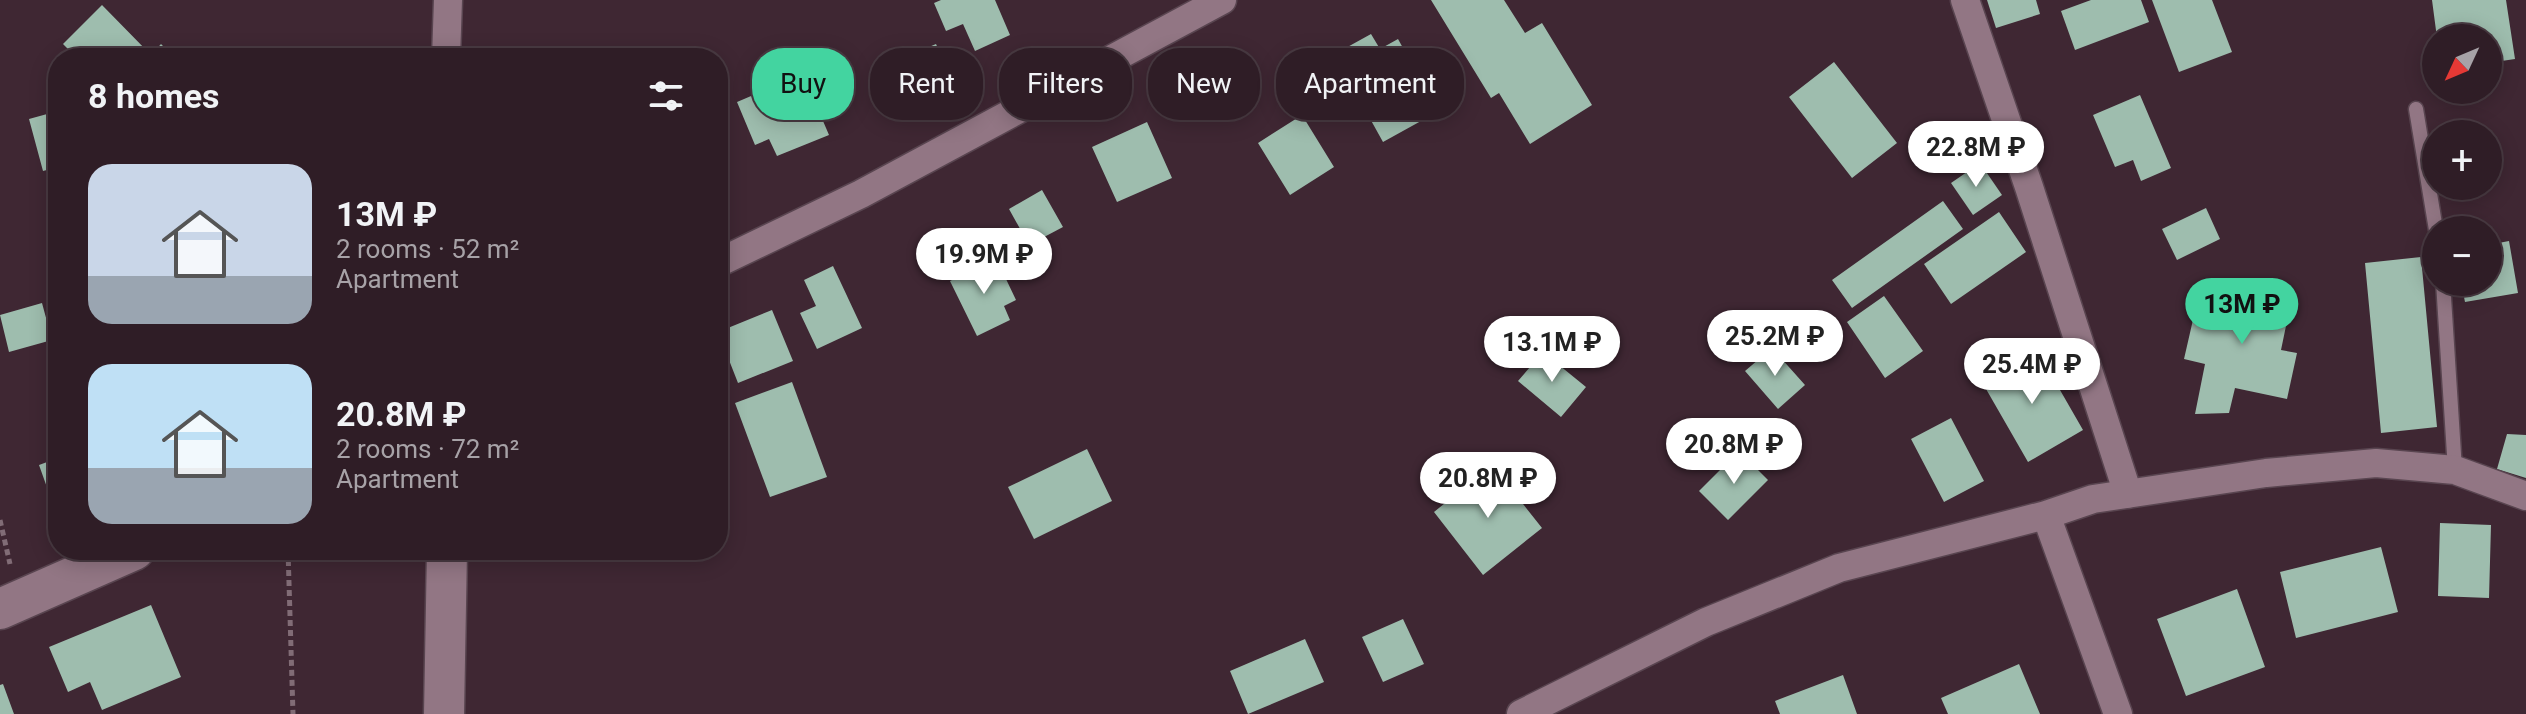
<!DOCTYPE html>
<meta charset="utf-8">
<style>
:root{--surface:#2f1d26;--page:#37262e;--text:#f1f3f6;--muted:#a7a2a7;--line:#4a3b43;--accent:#43d4a0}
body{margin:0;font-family:Roboto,sans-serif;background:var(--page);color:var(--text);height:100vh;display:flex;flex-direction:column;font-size:30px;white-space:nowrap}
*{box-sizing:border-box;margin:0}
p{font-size:26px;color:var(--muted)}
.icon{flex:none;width:44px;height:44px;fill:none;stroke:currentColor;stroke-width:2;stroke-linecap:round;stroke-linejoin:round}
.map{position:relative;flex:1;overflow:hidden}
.details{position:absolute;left:48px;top:48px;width:680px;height:512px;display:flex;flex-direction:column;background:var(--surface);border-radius:32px;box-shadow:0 4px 20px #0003,0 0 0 2px var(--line)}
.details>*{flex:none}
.banner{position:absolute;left:752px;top:48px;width:760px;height:72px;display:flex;gap:16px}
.needle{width:52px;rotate:226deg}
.tools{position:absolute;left:2422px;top:24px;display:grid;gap:16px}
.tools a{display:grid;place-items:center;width:80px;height:80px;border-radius:50%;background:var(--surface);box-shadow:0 4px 20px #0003,0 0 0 2px var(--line);font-size:40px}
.price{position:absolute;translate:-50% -68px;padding:0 18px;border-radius:28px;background:#fff;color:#222;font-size:26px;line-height:52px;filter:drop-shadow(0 2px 4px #0008)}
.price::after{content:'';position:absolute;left:50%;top:48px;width:24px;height:18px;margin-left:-12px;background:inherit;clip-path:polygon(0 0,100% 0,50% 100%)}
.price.active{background:var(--accent);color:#111}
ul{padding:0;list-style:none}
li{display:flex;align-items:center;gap:24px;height:200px;padding:0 40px}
li span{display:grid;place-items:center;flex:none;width:224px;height:160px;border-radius:24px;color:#555}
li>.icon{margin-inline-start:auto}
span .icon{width:96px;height:96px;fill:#fffc;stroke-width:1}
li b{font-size:34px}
h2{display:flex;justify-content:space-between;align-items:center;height:96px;padding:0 40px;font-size:34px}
.chip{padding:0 28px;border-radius:32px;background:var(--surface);box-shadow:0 4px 20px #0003,0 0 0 2px var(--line);font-size:28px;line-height:72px}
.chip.active{background:var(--accent);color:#111}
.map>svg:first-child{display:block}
</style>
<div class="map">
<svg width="2526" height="714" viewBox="0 0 2526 714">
<rect width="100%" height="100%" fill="#3f2733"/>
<path fill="#9ebdae" d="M941,0h54l15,35 -35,16 -12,-27 -17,7 -12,-28z
M1431,0h73l21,33 17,-10 50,82 -62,39 -31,-51 -8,5z
M1987,0h49l4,14 -44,14z
M2091,0h50l8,22 -74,28 -14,-39z
M2152,0h60l20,52 -53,20z
M2432,0h74l9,59 -27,4v-25h-51z
M102,5l49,50 10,-11 14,14h-98l-14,-14z
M1371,34l9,15 18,-10 20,36 -18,10 21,36 -38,21 -20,-36 -18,11 -20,-36 17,-10 -9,-16z
M936,44l17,39 -39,17 -18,-39z
M1834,62l63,81 -45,35 -63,-81z
M803,74l26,61 -52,21 -8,-17 -14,6 -18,-43z
M2140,95l31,73 -30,13 -8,-21 -18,7 -22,-52z
M58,111v56l-15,4 -14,-52z
M1302,115l32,52 -44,28 -32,-52z
M1147,122l25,56 -55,24 -25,-55z
M1980,163l22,32 -29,20 -22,-32z
M1042,190l21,37 -34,18 -20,-36z
M1943,201l20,28 -111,79 -20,-28z
M2206,208l14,31 -43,21 -15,-31z
M1999,212l27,40 -75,52 -27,-40z
M2509,241l9,52 -53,9 -4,-20h27v-37z
M2421,257l16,170 -56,6 -16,-170z
M996,258l20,42 -12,6 6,14 -33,16 -27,-55z
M833,266l29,62 -45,21 -17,-36 16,-7 -12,-26z
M2227,278l66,14 -12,58 16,3 -10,46 -52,-11 -6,25 -34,1 10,-50 -21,-5 11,-48 24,5z
M1884,296l39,55 -38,27 -38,-56z
M42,303l10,37 -43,12 -9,-37z
M772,310l21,51 -55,22 -20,-51z
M1772,348l33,37 -27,24 -33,-38z
M2037,350l46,80 -55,32 -46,-80z
M1543,352l43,35 -25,30 -43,-36z
M792,382l35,95 -57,20 -35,-94z
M1951,418l33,63 -40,21 -33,-63z
M2507,434l19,1v43l-29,-9z
M1087,449l25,52 -78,38 -26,-52z
M1739,451l29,29 -40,40 -29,-29z
M58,458v48l-4,1 -15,-42z
M1492,465l50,63 -59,47 -49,-63z
M2440,523l51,2 -2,73 -51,-2z
M2381,547l17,65 -102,26 -16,-66z
M2237,589l28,78 -79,29 -29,-77z
M151,605l30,72 -79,33 -12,-28 -22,10 -19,-45z
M1403,619l21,45 -41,18 -21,-45z
M1305,639l19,43 -76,32 -18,-43z
M2019,664l21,50h-92l-7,-16z
M1843,675l14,39h-77l-5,-13z
M3,684l11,30h-14v-29z"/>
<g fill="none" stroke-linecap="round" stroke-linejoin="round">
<g stroke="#594550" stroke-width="17">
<path id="lane" d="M2416,109l20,121
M2443,282l12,188"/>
</g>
<g stroke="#594550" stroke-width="31">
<path id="street" d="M1965,0l64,187 99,307
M446,58l2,-58
M718,263l143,-69 361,-194
M2046,515l72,199
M1521,714l185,-92 133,-54 207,-53 47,-16 173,-26 110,-10 79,7 71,26"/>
</g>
<g stroke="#594550" stroke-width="43">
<path id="secondary" d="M0,609l134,-59
M444,714l3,-164"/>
</g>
<path stroke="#816c76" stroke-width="5" stroke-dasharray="6 4" stroke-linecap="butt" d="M0,520l10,44
M288,550l5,164"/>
<use href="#lane" stroke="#927684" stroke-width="14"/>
<use href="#street" stroke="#927684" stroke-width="28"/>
<use href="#secondary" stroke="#927684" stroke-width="40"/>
</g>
</svg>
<div class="tools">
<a><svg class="needle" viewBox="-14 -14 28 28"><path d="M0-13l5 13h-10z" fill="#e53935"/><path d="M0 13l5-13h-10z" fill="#a7a2a7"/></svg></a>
<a>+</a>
<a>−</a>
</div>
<b class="price" style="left:1976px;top:189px">22.8M ₽</b>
<b class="price" style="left:984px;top:296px">19.9M ₽</b>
<b class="price active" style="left:2242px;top:346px">13M ₽</b>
<b class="price" style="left:1775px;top:378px">25.2M ₽</b>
<b class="price" style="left:1552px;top:384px">13.1M ₽</b>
<b class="price" style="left:2032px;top:406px">25.4M ₽</b>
<b class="price" style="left:1734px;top:486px">20.8M ₽</b>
<b class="price" style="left:1488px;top:520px">20.8M ₽</b>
<div class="banner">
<a class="chip active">Buy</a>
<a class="chip">Rent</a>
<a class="chip">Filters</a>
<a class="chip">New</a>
<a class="chip">Apartment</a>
</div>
<section class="details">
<h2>8 homes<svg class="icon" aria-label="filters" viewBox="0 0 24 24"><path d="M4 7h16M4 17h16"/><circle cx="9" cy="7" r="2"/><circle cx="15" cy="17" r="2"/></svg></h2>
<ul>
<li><span style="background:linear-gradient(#c9d6e8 70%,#9aa5b1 0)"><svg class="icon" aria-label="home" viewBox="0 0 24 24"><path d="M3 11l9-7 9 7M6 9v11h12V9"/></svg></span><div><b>13M ₽</b><p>2 rooms · 52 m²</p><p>Apartment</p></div></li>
<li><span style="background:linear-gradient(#bfe0f5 65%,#9aa5b1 0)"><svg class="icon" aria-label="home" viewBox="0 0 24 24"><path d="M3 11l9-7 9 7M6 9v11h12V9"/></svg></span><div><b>20.8M ₽</b><p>2 rooms · 72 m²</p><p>Apartment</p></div></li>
</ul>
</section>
</div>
